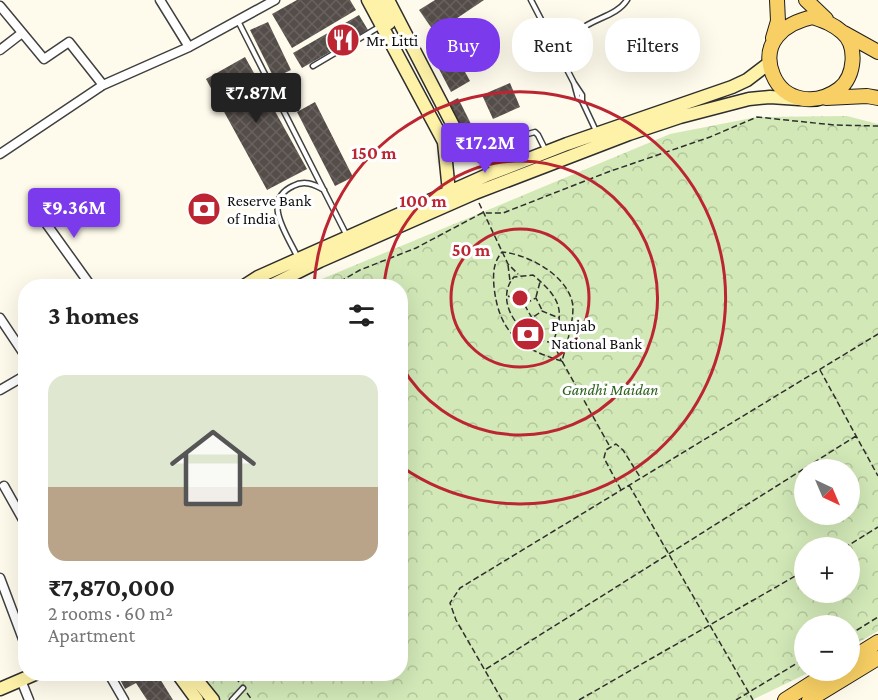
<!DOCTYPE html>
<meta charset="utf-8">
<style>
:root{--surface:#fff;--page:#f6f6f6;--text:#222;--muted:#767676;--accent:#7c3aed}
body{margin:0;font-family:"Crimson Pro",serif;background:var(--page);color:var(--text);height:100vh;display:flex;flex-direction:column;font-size:22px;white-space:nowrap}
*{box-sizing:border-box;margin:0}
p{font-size:20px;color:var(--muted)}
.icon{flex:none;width:33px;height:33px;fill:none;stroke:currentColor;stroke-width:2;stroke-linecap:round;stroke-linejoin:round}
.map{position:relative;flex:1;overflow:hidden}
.drawer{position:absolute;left:18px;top:279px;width:390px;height:402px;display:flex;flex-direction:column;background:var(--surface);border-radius:24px;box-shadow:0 6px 24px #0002}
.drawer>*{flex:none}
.hud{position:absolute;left:426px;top:18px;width:362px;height:54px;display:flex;gap:12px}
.needle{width:39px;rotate:136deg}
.buttons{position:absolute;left:794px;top:459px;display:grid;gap:12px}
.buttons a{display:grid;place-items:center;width:66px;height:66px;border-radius:50%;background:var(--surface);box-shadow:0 6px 24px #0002;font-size:30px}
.price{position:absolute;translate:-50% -51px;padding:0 14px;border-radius:6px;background:var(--accent);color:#fff;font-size:20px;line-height:39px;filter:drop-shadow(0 2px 3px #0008)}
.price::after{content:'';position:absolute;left:50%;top:36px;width:18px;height:14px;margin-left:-9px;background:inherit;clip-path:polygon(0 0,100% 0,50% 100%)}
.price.current{background:#222;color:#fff}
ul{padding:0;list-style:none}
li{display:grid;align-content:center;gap:12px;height:318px;padding:0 30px}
li span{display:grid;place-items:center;height:186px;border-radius:18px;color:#555}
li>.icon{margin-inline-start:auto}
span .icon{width:108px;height:108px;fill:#fffc;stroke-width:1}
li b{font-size:26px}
h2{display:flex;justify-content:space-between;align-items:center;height:72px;padding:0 30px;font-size:26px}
.tag{padding:0 21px;border-radius:24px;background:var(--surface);box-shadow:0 6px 24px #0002;font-size:21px;line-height:54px}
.tag.current{background:var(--accent);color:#fff}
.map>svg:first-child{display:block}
</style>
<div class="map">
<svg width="878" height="700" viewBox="0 0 878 700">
<defs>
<pattern id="park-crowns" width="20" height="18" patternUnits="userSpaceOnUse" patternTransform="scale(1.5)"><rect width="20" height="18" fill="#d2e8b7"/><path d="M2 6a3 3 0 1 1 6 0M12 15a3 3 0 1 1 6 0" fill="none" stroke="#b3c69c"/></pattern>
<pattern id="building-cross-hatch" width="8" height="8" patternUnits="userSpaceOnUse" patternTransform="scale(1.5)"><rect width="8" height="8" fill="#554d49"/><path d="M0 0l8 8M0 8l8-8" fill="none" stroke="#68625f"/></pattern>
</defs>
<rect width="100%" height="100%" fill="#fffbec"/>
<path fill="url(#park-crowns)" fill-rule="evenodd" d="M847,116l31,8v507l-29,17v-22h-45v44l8,1 -60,29h-531l-22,-26h201v-388h-95l365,-152 87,-17zM804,470h45v44h-45zM804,548h45v44h-45z"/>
<path fill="url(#building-cross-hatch)" d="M297,0h53l6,10 -64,38 -20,-34z
M435,0h49l-49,33 -16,-23z
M359,15l9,15 -66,38 -9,-15z
M268,22l23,48 -17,8 -24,-48z
M245,57l62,112 -40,21 -61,-111z
M458,59l12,22 -19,11 -12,-23z
M510,83l10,24 -27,12 -11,-24z
M458,98l15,30 -15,8 -15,-30z
M315,102l38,75 -18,9 -38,-74z
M117,674h40l16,26h-26l-11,-17 -11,6z"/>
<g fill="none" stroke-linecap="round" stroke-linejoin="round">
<g stroke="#404040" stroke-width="7">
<path id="service" d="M531,0l43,83 8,12v6l-4,-3 -4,-15
M238,21l108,213
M562,58l18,-12 -2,-13 2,-3c14,-12 37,-14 47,-30
M313,66l66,-39
M582,101l15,32
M513,161l-6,-17 3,-5 25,-7 3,3 7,14
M297,256c-10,-22 -36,-55 -4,-70 11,-6 21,-2 31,4
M232,700l11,-12"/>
</g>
<g stroke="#404040" stroke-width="11">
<path id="minor" d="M160,0l29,47
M0,6l44,53 25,-17 34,43
M0,50l22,-17
M0,154l103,-69 86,-38 86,-47
M35,208l56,78
M0,318l26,39
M0,390l26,-15
M4,486l22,39
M0,578l26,69
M109,674l15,26
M21,680l8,20"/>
</g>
<g stroke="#2f2f2f" stroke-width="15">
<path id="secondary" d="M368,0l76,142 5,50h6
M378,0l11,23
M388,0l71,137 8,10 36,22
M244,286l14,-9 227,-101 82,-32 165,-57 15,-7 21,-16
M270,286l50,-25 155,-68 154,-59 51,-17 69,-18 21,-2 29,2
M178,674l19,26
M192,674l21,26
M0,689l35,-15"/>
</g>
<g stroke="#1e1e1e" stroke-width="16">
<path id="primary" d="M806,0l20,19
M813,17c11,4 20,7 29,15 16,13 13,45 -3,57 -23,17 -55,13 -66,-14 -13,-32 11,-52 40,-58z
M844,33l34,19
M773,38l5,-17 -1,-21
M826,98l41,-2 11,2
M849,660l29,-18
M785,700l47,-30
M809,700l69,-42"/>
</g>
<path stroke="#2f2f2f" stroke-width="1.5" stroke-dasharray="6 3" stroke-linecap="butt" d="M479,203l29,61 10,10
M508,265l2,16
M332,286l28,-16 56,-22 66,-35h21l105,-41 102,-35 47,-20 77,8 44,1
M508,296l15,7
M536,297l4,-15
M532,318l-8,-14 12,-6 6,12
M529,333l3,-15 10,-7 17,7
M553,342c-30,1 -61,-40 -39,-65l19,-2c26,22 33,34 20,67l8,18
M562,361c-42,-12 -63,-29 -68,-74 -1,-14 -1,-24 8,-35 25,2 63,22 70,49 4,14 -6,45 -10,60l48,86
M820,370l58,106
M629,485l124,215
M621,490l-17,-32 2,-8 10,-6 7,6 17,27
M844,548l34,-21
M849,635l29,-18
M486,669l370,-233
M232,674l7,8
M247,693l5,7
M502,700l-46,-80 -6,-17 10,-15 418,-254
M579,700l225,-129
M736,700l68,-41"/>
<use href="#service" stroke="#fff" stroke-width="4"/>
<use href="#minor" stroke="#fff" stroke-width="8"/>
<use href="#secondary" stroke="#fef2a8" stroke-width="12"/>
<use href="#primary" stroke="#f7cf64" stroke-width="14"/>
</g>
<g fill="none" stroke="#bb2632" stroke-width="3">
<circle cx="520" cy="298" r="69"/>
<path d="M384 286A137 137 0 1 1 401 365"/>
<path d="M314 285A206 206 0 1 1 402 467"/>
</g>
<defs>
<g id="restaurant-disc" transform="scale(1.725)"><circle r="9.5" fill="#bb2632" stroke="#fff"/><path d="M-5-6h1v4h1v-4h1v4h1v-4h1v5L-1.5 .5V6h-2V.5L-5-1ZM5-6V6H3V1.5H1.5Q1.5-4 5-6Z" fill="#fff"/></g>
<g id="bank-disc" transform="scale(1.725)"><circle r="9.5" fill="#bb2632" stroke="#fff"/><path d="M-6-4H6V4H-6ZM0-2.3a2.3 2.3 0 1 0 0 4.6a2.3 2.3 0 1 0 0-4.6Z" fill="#fff"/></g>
</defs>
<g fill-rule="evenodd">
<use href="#restaurant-disc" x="343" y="40"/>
<use href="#bank-disc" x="204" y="209"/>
<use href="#bank-disc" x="528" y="334"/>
</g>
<g text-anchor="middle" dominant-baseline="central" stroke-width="6" stroke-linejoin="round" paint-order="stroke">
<g font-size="16" fill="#0d0d0d" stroke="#fff" text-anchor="start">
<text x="366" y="40">Mr. Litti</text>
<text x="227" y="200">Reserve Bank<tspan x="227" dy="18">of India</tspan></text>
<text x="551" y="325">Punjab<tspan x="551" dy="18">National Bank</tspan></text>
</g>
<g font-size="16" font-style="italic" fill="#2e631e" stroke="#fff">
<text x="610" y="389">Gandhi Maidan</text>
</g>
</g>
<circle cx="520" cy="298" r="9" fill="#bb2632" stroke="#fff" stroke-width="3"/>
<g font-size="18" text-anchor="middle" font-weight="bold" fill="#bb2632" stroke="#fff" stroke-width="6" stroke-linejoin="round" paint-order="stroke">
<text x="374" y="159">150 m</text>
<text x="423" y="207">100 m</text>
<text x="471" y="256">50 m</text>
</g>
</svg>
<div class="buttons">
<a><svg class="needle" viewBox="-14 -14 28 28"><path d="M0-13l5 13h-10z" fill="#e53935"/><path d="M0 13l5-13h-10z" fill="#767676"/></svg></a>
<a>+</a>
<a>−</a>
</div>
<b class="price current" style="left:256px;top:124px">₹7.87M</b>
<b class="price" style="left:485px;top:174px">₹17.2M</b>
<b class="price" style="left:74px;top:239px">₹9.36M</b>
<div class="hud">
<a class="tag current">Buy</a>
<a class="tag">Rent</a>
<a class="tag">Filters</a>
</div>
<section class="drawer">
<h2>3 homes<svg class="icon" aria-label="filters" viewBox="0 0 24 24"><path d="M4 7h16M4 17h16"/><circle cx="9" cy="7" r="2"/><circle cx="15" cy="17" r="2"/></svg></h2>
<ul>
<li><span style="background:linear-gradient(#dfe7d0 60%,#b9a48a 0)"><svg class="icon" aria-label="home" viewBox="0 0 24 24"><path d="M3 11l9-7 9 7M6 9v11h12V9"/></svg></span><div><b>₹7,870,000</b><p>2 rooms · 60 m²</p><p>Apartment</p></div></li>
</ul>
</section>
</div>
